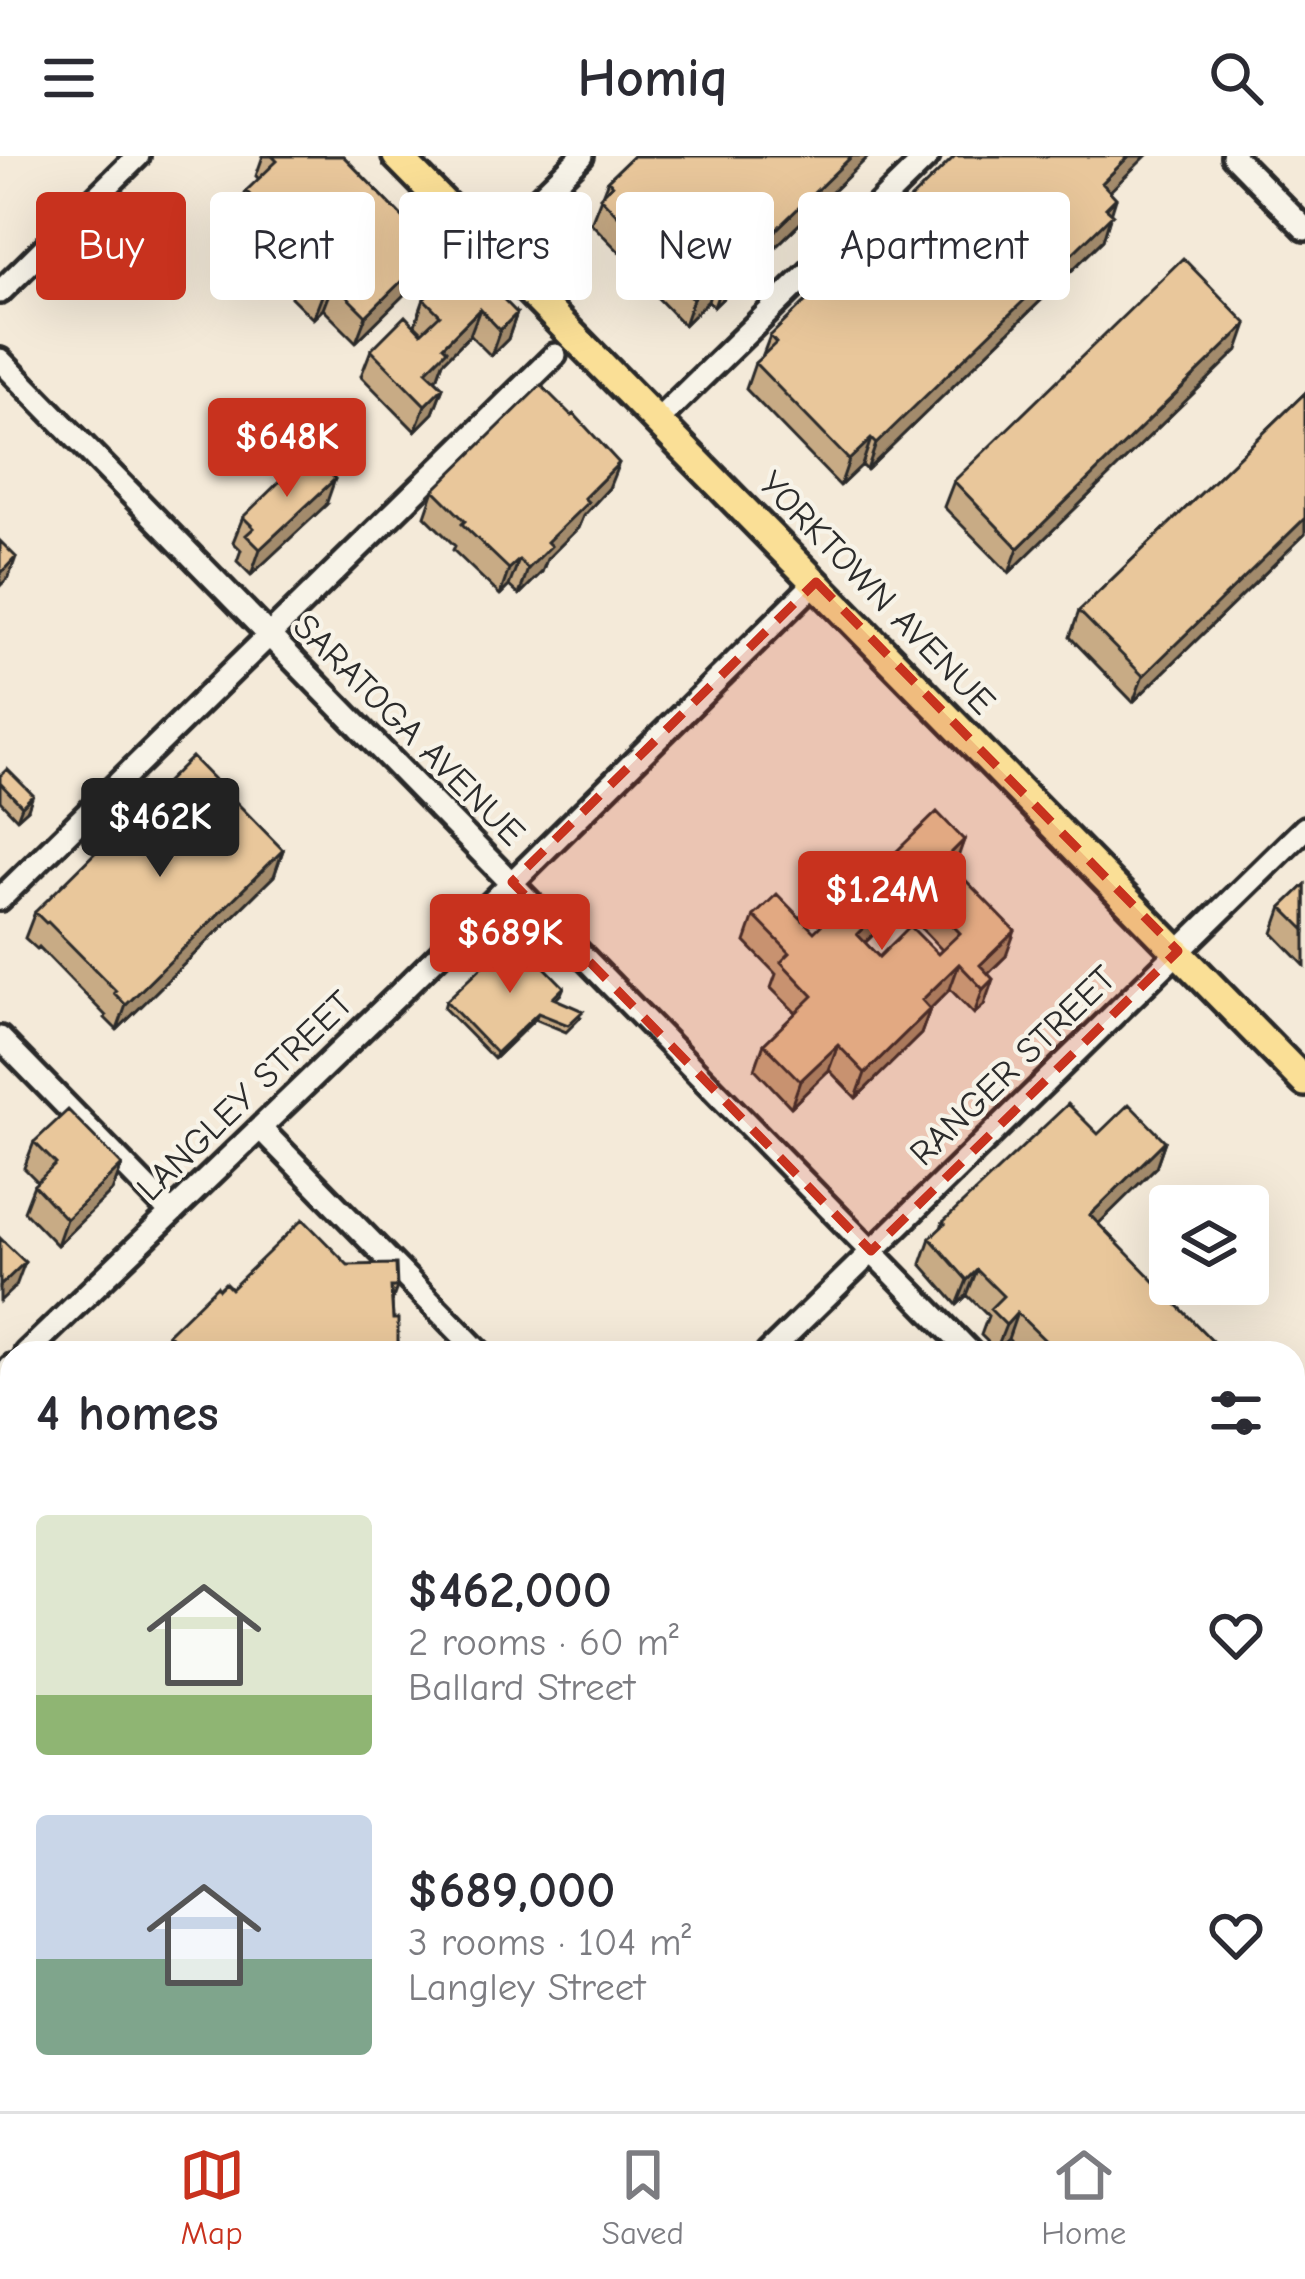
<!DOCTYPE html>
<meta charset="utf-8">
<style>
:root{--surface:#fff;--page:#f2f2f3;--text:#2b2b33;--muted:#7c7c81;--line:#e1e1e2;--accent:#c8321e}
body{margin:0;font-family:"Comic Neue",sans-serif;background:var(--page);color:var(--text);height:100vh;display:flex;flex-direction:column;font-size:45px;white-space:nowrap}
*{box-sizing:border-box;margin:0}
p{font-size:39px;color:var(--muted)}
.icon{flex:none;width:66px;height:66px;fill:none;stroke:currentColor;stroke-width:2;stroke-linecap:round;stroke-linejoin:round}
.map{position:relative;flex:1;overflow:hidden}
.details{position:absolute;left:0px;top:1185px;width:1305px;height:771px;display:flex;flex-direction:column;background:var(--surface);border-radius:36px 36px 0 0;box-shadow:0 12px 48px #0002}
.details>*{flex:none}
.guide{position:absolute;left:36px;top:36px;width:1233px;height:108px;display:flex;gap:24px}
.fabs{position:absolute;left:1149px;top:1029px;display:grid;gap:24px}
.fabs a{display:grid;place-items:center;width:120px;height:120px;border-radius:12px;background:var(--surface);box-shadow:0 12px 48px #0002;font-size:60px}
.price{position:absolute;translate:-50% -102px;padding:0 27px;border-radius:12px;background:var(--accent);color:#fff;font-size:39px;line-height:78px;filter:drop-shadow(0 3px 6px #0008)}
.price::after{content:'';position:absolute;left:50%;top:72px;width:36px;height:27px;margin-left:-18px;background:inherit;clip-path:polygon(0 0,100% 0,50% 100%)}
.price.current{background:#222;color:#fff}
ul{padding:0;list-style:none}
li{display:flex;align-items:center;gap:36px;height:300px;padding:0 36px}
li span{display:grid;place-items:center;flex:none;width:336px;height:240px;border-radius:12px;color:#555}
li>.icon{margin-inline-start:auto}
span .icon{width:144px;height:144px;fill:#fffc;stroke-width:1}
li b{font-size:51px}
h2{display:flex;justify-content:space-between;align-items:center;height:144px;padding:0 36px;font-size:51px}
.tag{padding:0 42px;border-radius:12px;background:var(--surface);box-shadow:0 12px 48px #0002;font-size:42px;line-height:108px}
.tag.current{background:var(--accent);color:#fff}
header{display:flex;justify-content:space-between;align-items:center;height:156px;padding:0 36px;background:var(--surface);font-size:54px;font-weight:700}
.tab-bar{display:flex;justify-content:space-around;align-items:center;height:168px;border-top:3px solid var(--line);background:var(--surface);font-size:33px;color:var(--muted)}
.tab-bar a{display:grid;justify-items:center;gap:6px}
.tab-bar .current{color:var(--accent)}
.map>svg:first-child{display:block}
</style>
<header><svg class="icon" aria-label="menu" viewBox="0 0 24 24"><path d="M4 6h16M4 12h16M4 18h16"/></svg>Homiq<svg class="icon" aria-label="search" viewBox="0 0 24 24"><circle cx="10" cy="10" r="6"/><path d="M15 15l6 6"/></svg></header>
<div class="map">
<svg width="1305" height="1955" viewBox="0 0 1305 1955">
<rect width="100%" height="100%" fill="#f4ead9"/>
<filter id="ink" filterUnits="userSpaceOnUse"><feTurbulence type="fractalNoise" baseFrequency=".00833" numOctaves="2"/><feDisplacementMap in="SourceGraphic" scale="24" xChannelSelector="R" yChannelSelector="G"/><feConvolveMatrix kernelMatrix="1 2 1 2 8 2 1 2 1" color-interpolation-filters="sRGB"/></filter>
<g filter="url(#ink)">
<path fill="#99ccf6" stroke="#6d8ca5" stroke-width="3" d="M0,1443l12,15v64l-12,3z"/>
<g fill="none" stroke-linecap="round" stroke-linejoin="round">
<g stroke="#2b2b2b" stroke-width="30">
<path id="minor" d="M1233,0l72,73
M488,92l94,-92
M0,136l138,-136
M0,204l971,993
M658,264l270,-264
M0,743l555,-544
M0,882l171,175
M260,972l220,225
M26,1197l369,-355 421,-416
M768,1197l537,-525
M0,1222l12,-12
M1206,1944l11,11
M0,1948l12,-11"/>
</g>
<g stroke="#2b2b2b" stroke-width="36">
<path id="major" d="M397,0l908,926
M1293,1297l12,-12
M0,1356l12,12"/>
</g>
<use href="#minor" stroke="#f7f3e8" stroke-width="21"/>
<use href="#major" stroke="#fadf96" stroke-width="27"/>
</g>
<path fill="#c8ab85" stroke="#2b2b2b" stroke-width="3" fill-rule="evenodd" d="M263,0h80l91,93 -10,26 -68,67 -33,-33 -10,10 -22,-22 7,-19 -61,-61 9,-26 13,-12 -3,-3z
M633,0h236l-155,151 -6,-6 -24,24 -33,-34 -2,2 -9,-9 3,-8 -52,-53 17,-43z
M1110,35l1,22 -8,27 -236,230 -5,-5 -22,21 -94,-97 9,-26 7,-6 8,-21z
M424,143l93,14 -9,26 -17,17 -21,-21 -27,27 -5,14 -3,3 8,8 -10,26 -18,18 -54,-55 10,-26 51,-18 -7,-7z
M1238,194l-229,223 -65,-66 10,-26z
M1305,237v141l-172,168 -63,-65 9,-26z
M609,332l-26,28 -5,12 -31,31 -5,13 -23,23 -10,-9 -9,9 -47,-45 2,-4 -30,-30 9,-26z
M326,349l-75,70 -14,-14 4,-11 -8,-8 10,-25z
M0,620l28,33 -11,10 -17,-18z
M964,684l-11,27 53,89 -18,18 -4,31 -10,9 -24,-25 -20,20 -9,25 -65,64 -27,-28 -38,37 -36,-38 9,-25 32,-31 -25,-25 5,-14 -31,-32 9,-26 60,16zM901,751l41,43 -4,4 -59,3 -14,-14z
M283,694l-9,26 -157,154 -12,-12 1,-2 -67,-69 -2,2 -12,-11 10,-26z
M1305,729v81l-32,-33 9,-26z
M564,831l-3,7 -5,5 25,18 -15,15 -31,-13 -41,40 -50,-51 2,-7z
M1098,978l67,7 -9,26 -58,57 122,129h-198l-14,-14 -12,11 -15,-15 7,-19 -21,-21 -10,10 -36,-41 9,-26 11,-10 2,-6z
M34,986l88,23 -10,26 -55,54 -33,-34 10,-26 4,-3 -14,-14z
M348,1109l49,22 -5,14 1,18 5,23 12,11h-249l7,-19 63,-45z
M12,1229v30l-9,-10z
M1293,1770l12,5v127l-12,11z"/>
<path fill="#a38b6c" stroke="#2b2b2b" stroke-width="3" d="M852,0h17l-155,151 9,-26z
M1129,0h17l-54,53 10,-26z
M1116,42l-13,42 -236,230 9,-26z
M434,93l-10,26 -68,67 10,-26z
M717,119l-9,26 -24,24 9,-26z
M333,127l-10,26 -10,10 10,-26z
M480,153l-10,26 -27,27 -5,14 -21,21 9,-26 17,-25z
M517,157l-9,26 -17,17 9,-26z
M1247,168l-9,26 -229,223 9,-25z
M443,231l-10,26 -18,18 10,-26z
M871,283l-9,26 -22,21 9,-26z
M619,307l-10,25 -26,28 -5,12 -31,31 -5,13 -23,23 9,-26 19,-27 37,-44z
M335,323l-9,26 -75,70 9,-26z
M1305,362v16l-172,168 10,-26z
M16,401l-7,20 -9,9v-12z
M519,404l-10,26 -9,9 9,-26z
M33,639l-5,14 -11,10 5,-13z
M964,684l-9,26 -19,18 9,-25z
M283,694l-9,26 -157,154 9,-25z
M910,726l-9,25 -54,53 10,-26z
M1015,775l-9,25 -28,27 2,-18z
M959,808l-9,25 -37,37 9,-26z
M993,823l-9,26 -10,9 9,-25z
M930,853l-9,25 -65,64 9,-25z
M538,857l-3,6 -41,40 2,-6z
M838,889l-9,25 -38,37 9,-26z
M1165,985l-9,26 -75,74 9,-26z
M122,1009l-10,26 -55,54 9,-26z
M25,1106l-9,24 -16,15v-15z
M977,1114l-10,25 -10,10 10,-25z
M1017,1157l-9,26 -12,11 10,-25z
M1305,1714v17l-12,12v-10l4,-11z
M1305,1886v16l-12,11v-16z"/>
<path fill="#e9c79b" stroke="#2b2b2b" stroke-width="3" fill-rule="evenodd" d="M272,0h71l91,93 -68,67 -33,-33 -10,10 -23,-22 13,-13 -67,-67 31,-30z
M633,0h219l-129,125 -6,-6 -24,24 -33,-34 -2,2 -9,-9 5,-5 -54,-56 12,-12 -4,-5z
M955,0h174l-27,27 14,15 -10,10 7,6 -237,230 -5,-5 -22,21 -94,-97 21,-20 -6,-7z
M1183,102l64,66 -229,224 -64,-67z
M465,104l52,53 -17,17 -20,-21 -37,37 4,4 -21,21 17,16 -18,18 -54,-55 34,-34 16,17 19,-18 -16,-16z
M541,229l31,31 2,-2 45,49 -35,35 4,4 -41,40 4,4 -23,23 -9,-9 -10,9 -47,-45 3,-3 -31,-31z
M1305,237v125l-162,158 -64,-65z
M310,296l25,27 -75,70 -14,-14 8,-7 -11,-11z
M0,385l16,16 -16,17z
M192,601l91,93 -157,155 -12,-12 2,-2 -68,-69 -2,1 -11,-11z
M7,613l26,26 -11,11 -22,-23v-7z
M937,656l27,28 -19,19 70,72 -35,34 13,14 -10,10 -24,-25 -37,36 8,9 -65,64 -27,-28 -38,36 -36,-37 49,-48 -32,-34 9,-9 -36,-37 23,-22 37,38zM910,726l50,51 -22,21 -28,-28 -31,31 -22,-23z
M1305,729v45l-23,-23z
M514,780l50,51 -11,11 30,13 -15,14 -30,-12 -42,40 -50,-52z
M1068,948l30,30 31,-30 36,37 -75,74 131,135 -3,3h-160l-41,-40 -11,12 -16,-16 13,-13 -26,-26 -10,10 -37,-42 15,-14 -2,-2z
M68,954l54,55 -56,54 -32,-34 22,-21 -22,-22z
M303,1063l45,46 48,-1 1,23h-6l2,32h5v23l12,11h-229l-8,-9 3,-2 -8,-8 49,-48 2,3 6,-6 6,6z
M0,1082l25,24 -25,24z
M1305,1325v389l-8,8 -4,-4v-381z
M1296,1767l9,8v111l-12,11v-88l12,-11 -12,-13v-15z"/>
</g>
<path fill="#c8321e" fill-opacity="0.2" stroke="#c8321e" stroke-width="9" stroke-dasharray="24 15" stroke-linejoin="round" d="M816,426l362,369 -307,300 -359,-369z"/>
<g text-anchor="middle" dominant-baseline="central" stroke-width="9" stroke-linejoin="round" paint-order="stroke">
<g font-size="36" fill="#2b2b2b" stroke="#f7f3e8">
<text transform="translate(877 437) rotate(46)">YORKTOWN AVENUE</text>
<text transform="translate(409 574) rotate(45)">SARATOGA AVENUE</text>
<text transform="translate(1013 910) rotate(-44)">RANGER STREET</text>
<text transform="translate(245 940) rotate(-44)">LANGLEY STREET</text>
</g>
</g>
</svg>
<div class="fabs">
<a><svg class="icon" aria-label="layers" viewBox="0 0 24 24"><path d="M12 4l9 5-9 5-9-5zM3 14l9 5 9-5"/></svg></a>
</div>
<b class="price" style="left:287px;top:344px">$648K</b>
<b class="price current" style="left:160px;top:724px">$462K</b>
<b class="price" style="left:882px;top:797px">$1.24M</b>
<b class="price" style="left:510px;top:840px">$689K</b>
<div class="guide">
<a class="tag current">Buy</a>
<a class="tag">Rent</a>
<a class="tag">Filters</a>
<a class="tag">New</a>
<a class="tag">Apartment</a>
</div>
<section class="details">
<h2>4 homes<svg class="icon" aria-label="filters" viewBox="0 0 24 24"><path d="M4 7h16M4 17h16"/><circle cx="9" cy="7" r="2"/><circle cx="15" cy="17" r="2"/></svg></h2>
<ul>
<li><span style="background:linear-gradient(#dfe7d0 75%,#8fb573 0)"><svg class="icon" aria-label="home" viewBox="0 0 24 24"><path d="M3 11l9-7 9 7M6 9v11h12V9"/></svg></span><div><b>$462,000</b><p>2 rooms · 60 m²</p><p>Ballard Street</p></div><svg class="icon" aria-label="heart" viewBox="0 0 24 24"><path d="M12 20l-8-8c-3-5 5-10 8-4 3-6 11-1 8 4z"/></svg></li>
<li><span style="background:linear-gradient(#c9d6e8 60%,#7fa58c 0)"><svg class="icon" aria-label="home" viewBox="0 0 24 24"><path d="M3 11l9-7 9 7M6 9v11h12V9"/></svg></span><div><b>$689,000</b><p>3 rooms · 104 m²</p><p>Langley Street</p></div><svg class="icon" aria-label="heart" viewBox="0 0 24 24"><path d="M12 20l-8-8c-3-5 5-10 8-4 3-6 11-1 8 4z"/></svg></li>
</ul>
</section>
</div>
<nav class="tab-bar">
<a class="current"><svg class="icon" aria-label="map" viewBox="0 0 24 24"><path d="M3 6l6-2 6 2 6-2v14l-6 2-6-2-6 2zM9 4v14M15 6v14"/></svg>Map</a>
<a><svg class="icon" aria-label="saved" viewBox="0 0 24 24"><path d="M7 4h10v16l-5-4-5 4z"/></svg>Saved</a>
<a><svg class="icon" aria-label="home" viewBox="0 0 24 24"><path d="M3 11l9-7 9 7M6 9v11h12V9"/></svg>Home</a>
</nav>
